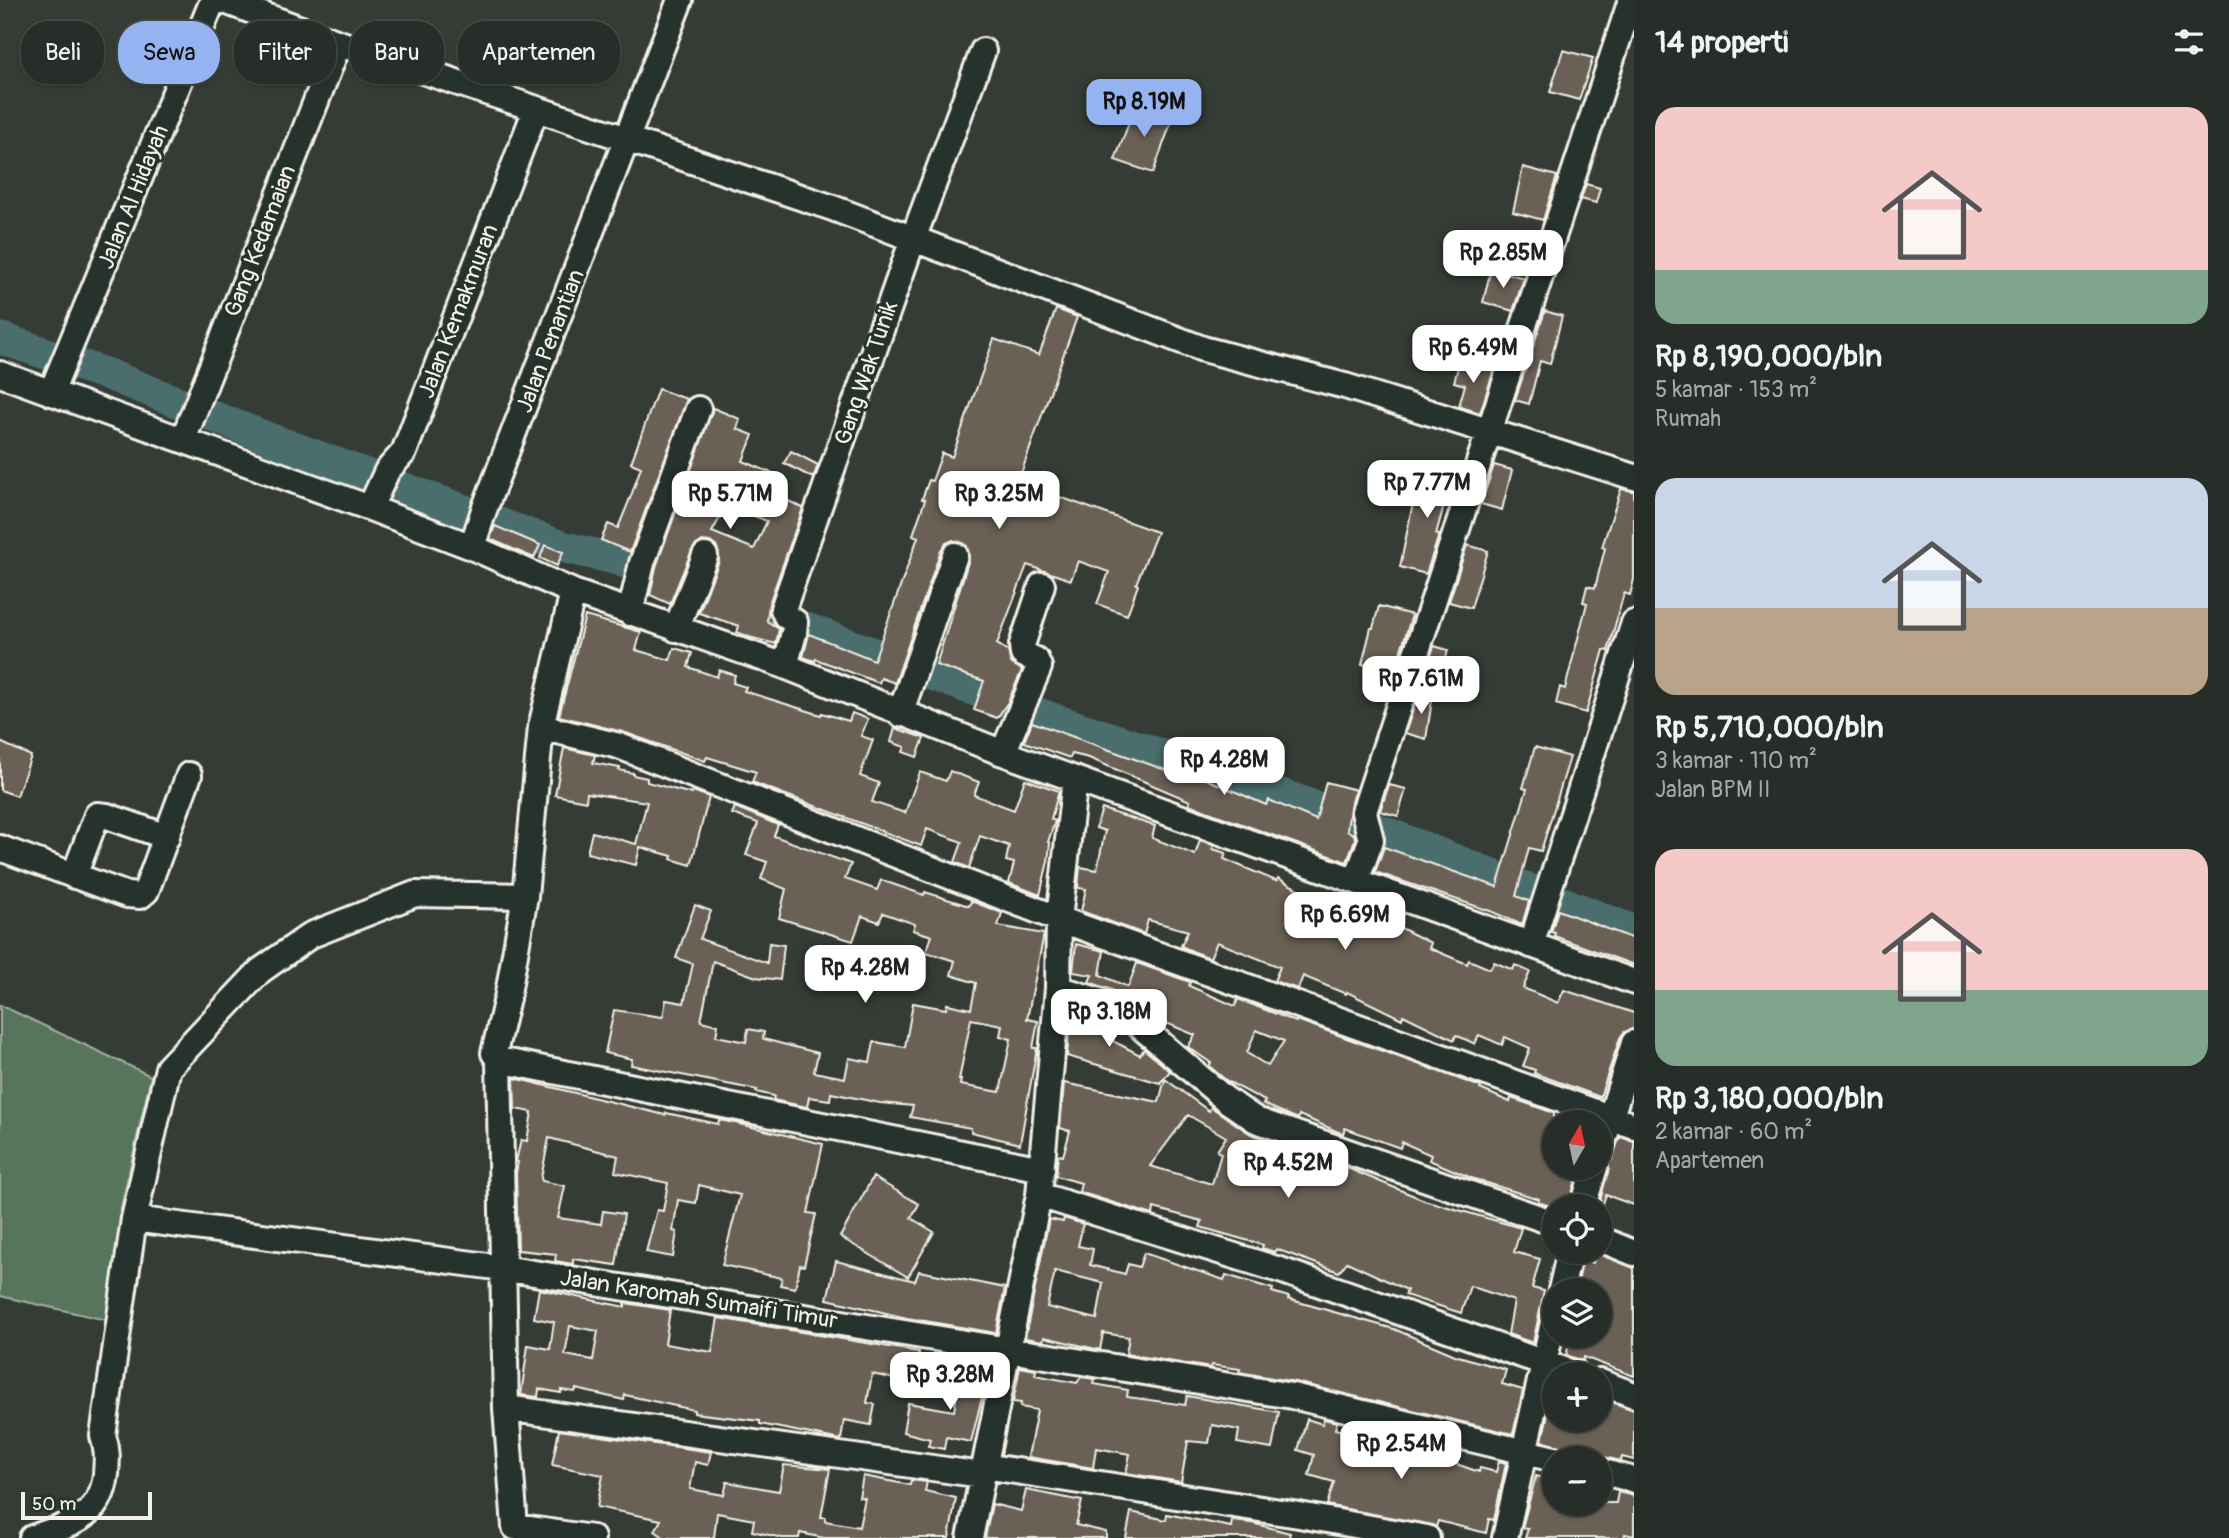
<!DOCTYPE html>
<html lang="id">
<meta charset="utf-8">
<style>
:root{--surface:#272d28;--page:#333934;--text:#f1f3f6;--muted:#a4a8a8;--line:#434945;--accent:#95b2f1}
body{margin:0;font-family:Pangolin,sans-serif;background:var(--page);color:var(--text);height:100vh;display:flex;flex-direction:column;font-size:26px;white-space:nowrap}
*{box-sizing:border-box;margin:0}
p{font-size:23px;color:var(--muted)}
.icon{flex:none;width:38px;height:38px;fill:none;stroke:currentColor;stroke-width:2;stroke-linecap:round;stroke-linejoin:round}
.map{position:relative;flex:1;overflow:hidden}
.panel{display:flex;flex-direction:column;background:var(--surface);width:595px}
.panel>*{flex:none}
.banner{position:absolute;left:21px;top:21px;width:665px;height:63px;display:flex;gap:14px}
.needle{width:46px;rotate:9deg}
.buttons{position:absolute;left:1542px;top:1110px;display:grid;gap:14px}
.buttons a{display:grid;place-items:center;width:70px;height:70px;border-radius:50%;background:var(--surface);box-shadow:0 2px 5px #0004,0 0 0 2px var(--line);font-size:35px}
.scale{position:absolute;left:21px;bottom:18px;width:131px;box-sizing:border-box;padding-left:7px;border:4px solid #f4f1e8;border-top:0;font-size:19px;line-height:24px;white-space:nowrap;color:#f4f1e8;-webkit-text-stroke:5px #26332d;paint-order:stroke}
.price{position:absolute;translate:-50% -60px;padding:0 16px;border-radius:14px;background:#fff;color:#222;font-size:23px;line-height:46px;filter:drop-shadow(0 2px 4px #0008)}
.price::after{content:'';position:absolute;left:50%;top:42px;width:21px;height:16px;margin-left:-10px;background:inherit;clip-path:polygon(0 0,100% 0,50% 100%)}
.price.current{background:var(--accent);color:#111}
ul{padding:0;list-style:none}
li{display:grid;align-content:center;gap:14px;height:371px;padding:0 21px}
li span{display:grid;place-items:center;height:217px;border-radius:21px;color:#555}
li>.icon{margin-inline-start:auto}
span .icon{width:126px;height:126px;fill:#fffc;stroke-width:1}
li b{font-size:30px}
h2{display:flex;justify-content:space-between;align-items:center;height:84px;padding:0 21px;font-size:30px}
.tag{padding:0 24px;border-radius:28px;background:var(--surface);box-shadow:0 2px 5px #0004,0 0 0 2px var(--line);font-size:24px;line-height:63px}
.tag.current{background:var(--accent);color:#111}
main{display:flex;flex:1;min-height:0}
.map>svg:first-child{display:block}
</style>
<main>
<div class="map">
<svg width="1634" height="1538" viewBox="0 0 1634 1538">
<rect width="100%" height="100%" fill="#343c35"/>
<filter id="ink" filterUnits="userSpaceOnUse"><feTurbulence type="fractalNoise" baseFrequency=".0143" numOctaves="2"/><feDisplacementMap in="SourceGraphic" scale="14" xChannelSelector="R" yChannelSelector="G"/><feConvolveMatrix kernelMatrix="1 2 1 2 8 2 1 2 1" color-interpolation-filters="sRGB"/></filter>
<g filter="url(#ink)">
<path fill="#57745c" stroke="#a6b2a2" stroke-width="2" d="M0,1005l151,71 -31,136 -5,110 -115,-26z"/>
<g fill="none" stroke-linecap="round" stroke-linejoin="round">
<path stroke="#496e6d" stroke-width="32" d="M0,338l112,38 153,61 298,110 53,12 443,162 216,71 109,40 250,99"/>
</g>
<path fill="#6a6054" stroke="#f4f1e8" stroke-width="2" fill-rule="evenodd" d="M1563,50l30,8 -14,42 -29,-8z
M1136,104l37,13 -20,56 -38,-13z
M1523,167l34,9 -14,44 -30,-8z
M1586,184l14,4 -4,15 -15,-4z
M1491,269l33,9 -11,33 -30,-9z
M1056,309l21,8 -59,165 139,50 -21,52 2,1 -11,30 -30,-11 12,-32 -31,-11 -7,19 -44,-15 -30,79 11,7 3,12 11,7 -14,32 -11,16 -23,-8 10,-29 -48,-16 33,-106 -2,-13 -14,-6 -7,3 -5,7 -46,133 -14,-5 -2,5 -63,-24 -1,2 -12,-4 6,-23 65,26 44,-123 -5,-2 12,-35 -3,-1 7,-19 3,1 10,-28 10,4 42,-118 45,16z
M1545,311l17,5 -12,48 -10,-3 -11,43 -14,-4z
M1460,360l34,10 -14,43 -21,-7 6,-21 -11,-3z
M658,389l29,10 -57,153 -29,-12 7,-16 10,4 13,-32 10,-29 -10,-4z
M713,408l27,11 -3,10 16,6 -10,26 36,15 -7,17 31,15 -34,96 -2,17 12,8 -3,15 -27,-7 -12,-5 2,-6 -40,-13 20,-52 -2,-14 -7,-5 -8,-1 -10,9 -22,54 -20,-9 6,-28zM727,505l40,16 -13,28 -42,-17z
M791,451l27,14 -5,13 -29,-15z
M1494,465l18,5 -10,40 -21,-6z
M1428,467l31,8 -6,18 -5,-2 -12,43 3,1 -13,39 -26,-7 16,-79 6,2z
M1621,489l13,2v88l-4,16 -6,-2 -16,58 -4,-1 -18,63 -30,-9 4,-17 5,2 22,-86 -4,-1 4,-16 8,2 10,-40 -3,-1z
M495,526l45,19 -6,13 -44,-19z
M545,545l18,7 -6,14 -17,-8z
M1467,545l21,6 -17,57 -22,-6z
M1379,606l33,9 -18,57 -32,-8 9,-36h2z
M585,616l56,16 -5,18 34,10 4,-12 18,5 -4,14 29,10 2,-7 16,5 -2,8 13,4 -2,4 77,24 1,-2 27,8 3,-8 16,6 -7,17 12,4 -13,36 19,7 -7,19 33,11 15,-41 26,9 4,-10 29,11 -5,13 40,15 11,-31 34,12 -8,28 4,2 -7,21 2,1 -2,18 -8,34 -31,-12 5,-20 -8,-2 3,-15 -29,-10 -11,32 -14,-6 7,-20 -35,-13 -6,17 -169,-64 4,-10 -49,-15 -2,4 -82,-29 -64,-16z
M1434,646l14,4 -4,16 -15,-4z
M1420,690l13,4 -7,45 -21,-6z
M1032,722l136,49 1,-3 19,8 2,-4 76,33 3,-5 47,20 10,-38 30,8 -6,17 -3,24 7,3 1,5 -8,23 -141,-51 -17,-7 1,-3 -101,-43 -17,-4 -2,4 -46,-16z
M895,728l29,10 -7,19 -14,-5 2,-5 -14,-5z
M0,742l31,14 -14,40 -17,-6z
M1535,747l35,10 -29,94 -12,-3 -13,48 13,5 -7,24 -29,-13 -118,-40 9,-25 113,40 30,-98 -4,-1z
M564,748l31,7 -2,8 27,5 -1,2 14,3v2l14,3v4l45,12 1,-3 16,6 -18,68 -20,-6 1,-3 -32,-9 -4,18 -49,-12 5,-21 44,12 11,-42 -60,-9 -1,8 -31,-6z
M1389,785l17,4 -8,27 -18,-5z
M735,807l43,18 -4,11 77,28 -6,15 32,11 4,-10 43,15 1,-3 44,14 2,-5 31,12 -4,13 46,8 -17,85 11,2 -5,27h4l-17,96 -49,-12v-4l-61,-11 3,-11 -33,-3 -49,-10 -1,7 -21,-3 -2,10 -34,-7 1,-4 -18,-4 1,-2 -126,-25 1,-6 -27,-6 9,-43 49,7 3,-17 18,3 9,-39 -17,-6 19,-53 16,6 -11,28 67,24 2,-20 15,2 -4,35 -24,-3 -43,-16 -12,60 17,4 -2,11 30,6 2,-13 16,3 -1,7 55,14 -4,19 31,6 4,-20 21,4 4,-20 31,5 8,-44 33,6 1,-5 24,5 5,-26 -25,-8 4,-14 -29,-9 6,-16 -19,-6 2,-6 -32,-11 -4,9 -17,-6 -9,25 -74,-23 7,-29 -25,-10 6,-17 -21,-7 12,-32 -26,-9zM971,1019l31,6 -2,11 11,3 -11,53 -40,-7 1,-5h-2z
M1102,809l53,17 -3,12 43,17 5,-15 14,5 -1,4 13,4 -2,6 52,22 2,-3 49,27 1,-2 35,14 6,-14 18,8 -4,8 48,24 -2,5 38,16 2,-4 21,9 4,-7 19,8 2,-5 15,7 -7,16 35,15 6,-13 70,23v16l-10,3 -4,6 -20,59 -66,-24 1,-3 -12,-4 7,-18 -25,-11 -3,8 -23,-10 -4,9 -19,-9 -2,5 -51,-25 -1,4 -55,-27 -1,2 -43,-18 -5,13 -24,-8 6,-14 -63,-25 -7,16 -18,-7 -11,-5 7,-15 -40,-11 -4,14 -63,-23 5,-22 -8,-1 2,-21 17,3 8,-39 -9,-3z
M1558,910l76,29v26l-80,-29 1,-3 -4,-1z
M1076,944l28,7 -4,24 28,12 9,-24 53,19 -1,4 46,20 3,-7 58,23 1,-2 184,67 -1,2 30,13 1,-4 43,15v54h25l-10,39 -16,1 -15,-5 1,-3 -65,-20 -45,-19 2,-5 -29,-13 -2,6 -55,-20 -2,6 -44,-19 -1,4 -35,-15 2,-3 -38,-20 -18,-15 2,-3 -23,-16 7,-12 -43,-18 -40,-27 -23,-8 3,-7 -19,-3zM1256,1030l28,11 -16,25 -21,-13z
M1071,1008l28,9 14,8 -4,14 31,16 4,-6 26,22 -10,12 -93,-27z
M514,1078l151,37 1,-2 52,11 1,-4 16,3 88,21 -15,69 8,1 -12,52 -4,-1 -5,23 -15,-3 2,-7 -60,-13 18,-70 -41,-10 -3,18 -18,-3 -5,31 4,1 -4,25 -27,-5 11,-42 6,1 5,-28 -53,-11 3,-16 -69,-18 -8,40 1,3 23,5 -7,32 43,6 2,-13 21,3 -8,51 -43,-6v5l-18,-3 1,-7 -38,-4 -2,-77 2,-11 -2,-1 5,-21 6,1 5,-29 -17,-3z
M1165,1079l44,32 2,-4 40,27 94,33 79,33 97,28 -7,24 26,7 -8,29 12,3 -11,52 -25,-9 6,-33 -44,-15 -9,27 -56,-18 2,-5 -60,-28 -8,10 -63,-23 -1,3 -13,-4 1,-3 -63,-18 2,-6 -48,-13 -1,7 -74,-23 2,-9 -25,-7 2,-21 5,1 7,-25 -10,-3 4,-45 95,19zM1188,1115l38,22 -9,14 4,3 -9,30 -62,-18z
M1620,1137l14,4v64l-28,-10 -4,11h-3l10,-43z
M873,1177l46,27 -8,14 23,14 -26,45 -68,-40z
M1064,1218l19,6 -5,22 15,3 -3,16 35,9 3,-10 11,3 5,-14 80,27 2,-5 47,14 -1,3 17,5 -1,2 106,30 61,26 51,15 -4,14 21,6 -10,44 -218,-52 -56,-10 1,-3 -28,-4 -1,3 -85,-14 3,-17 -26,-4 -3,17 -56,-13 -1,4 -18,-3 24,-119 14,3zM1055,1271l48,12 -6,36 -50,-12z
M1596,1253l38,15v108l-50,-19 -1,4 -17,-6 6,-20h28v-45h-24l7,-30 10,3z
M836,1261l79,20 4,-10 86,17 -9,45 -89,-15 -80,-19z
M539,1289l86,18v-4l45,7 -5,34 47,8 6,-34 201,34 -4,41 -18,-3 2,-10 -27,-6 -5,29 8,1 -4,21 -27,-5 -3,20 -81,-16v-3l-66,-8v-3l-69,-15 -1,5 -48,-11 -1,3 -14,-2v3l-22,-4 -1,8 -17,-2 7,-50 22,4 4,-27 -20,-4zM570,1326l28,5 -5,29 -28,-5z
M964,1358l16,2 -3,19 9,2 -15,61 -25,-5 -2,12 -16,-3 2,-7 -27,-7 5,-29 46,8z
M1020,1367l16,3 -1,5 42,8 4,-6 14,2 -1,5 34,6 -1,7 58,8 2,-9 92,16 -7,37 -35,-6 2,-13 -27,-5 -3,18 -21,-2 -7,41 -55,-9 4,-19 -34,-6 -3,20 -65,-11 9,-47 -17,-3 1,-4 -8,-1z
M1554,1386v33h46v-21l34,12v50l-12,-3 -1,4 -17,-4 -10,1 -52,-17z
M1307,1419l15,5 2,-5 13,3 -2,7 8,2 -1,4 27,8 2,-4 47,14 1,-2 60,21 1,-4 16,4 3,-11 7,2 -12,57 -5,-1 -3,14 -48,-12 -2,6 -109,-22 7,-23 -25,-7 5,-20 -16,-5z
M559,1430l152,22 -3,13 -13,-3 -5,27 34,6 3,-13 52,9 5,-26 46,4 -9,48h4v4l34,6 6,-29 -6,-1 4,-21 47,9 1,-5 16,2 -2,9 31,7 -7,40h-125l-24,-5 -1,5h-17l-30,-7 2,-11 -37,-7 -3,25h-49l-10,-7 6,-11 -64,-13 6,-32 -51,-10z
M1536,1476l18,5v22h62l2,-11 16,4v40l-9,-2 -1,4h-99l3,-9 -6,-1z
M1026,1490l56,11 -6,24 30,7v6h-121l7,-34 29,7z
M1131,1512l35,8 1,-6 64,13 1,-6 20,2 38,10 -1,5h-163z"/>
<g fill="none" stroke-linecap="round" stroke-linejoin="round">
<g stroke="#f4f1e8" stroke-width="30">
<path id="minor" d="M222,0l117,43 491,164 373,142 142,37 289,91
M0,374l370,134 102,39 101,45 212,74 218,87 631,229
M51,393l162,-393
M183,440l156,-397
M370,508l17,-37 17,-19 132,-343
M472,547l12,-37 196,-510
M573,592l-32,135 -16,169 -17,98 -14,59 5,7 7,348 9,119 77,11
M630,613l12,-50 56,-154
M676,629l29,-73
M785,666l9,-33 1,-11 -9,-6 -3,-7 130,-370 70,-188
M900,714l55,-159
M541,727l78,19 440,173 575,207
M1003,753l36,-86 -3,-7 -13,-6 -1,-9 20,-60
M0,848l127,47 13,1 6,-5 43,-116
M74,876l23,-61 10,1 60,21
M1356,881l15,-41 -7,-28 267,-812
M1531,945l103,-322
M1058,988l47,15 28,17 92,79 31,21 298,103
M499,1060l543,109
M1600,1152l34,-109
M1039,1195l247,77 290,102
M1583,1206l12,-39
M134,1219l369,49 789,128 262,63
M1600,1239l34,14
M1561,1290l9,-39
M1600,1382l34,13
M506,1408l476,67
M984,1466l315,49 128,23
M1600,1471l34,9
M32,1538c36,-13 69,-19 74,-64 1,-14 2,-24 -3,-38l31,-217 34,-151 92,-97 51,-36 104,-41 110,2
M970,1538l69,-343 19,-207 1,-69 16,-140
M1505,1538l49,-220"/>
</g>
<use href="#minor" stroke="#26332d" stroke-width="24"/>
</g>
</g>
<g text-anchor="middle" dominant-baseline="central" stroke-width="6" stroke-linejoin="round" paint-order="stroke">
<g font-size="23" fill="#f4f1e8" stroke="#26332d">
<text transform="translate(133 197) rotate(-68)">Jalan Al Hidayah</text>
<text transform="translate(260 241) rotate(-69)">Gang Kedamaian</text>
<text transform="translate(458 311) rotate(-69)">Jalan Kemakmuran</text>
<text transform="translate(550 341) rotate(-69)">Jalan Penantian</text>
<text transform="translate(866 373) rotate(-71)">Gang Wak Tunik</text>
<text transform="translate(699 1299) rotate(9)">Jalan Karomah Sumaifi Timur</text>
</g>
</g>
</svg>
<div class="buttons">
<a><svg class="needle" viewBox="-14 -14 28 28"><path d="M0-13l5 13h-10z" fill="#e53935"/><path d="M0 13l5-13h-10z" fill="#a4a8a8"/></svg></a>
<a><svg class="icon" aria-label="locate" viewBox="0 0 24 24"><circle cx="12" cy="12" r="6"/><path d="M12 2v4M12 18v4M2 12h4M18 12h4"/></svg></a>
<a><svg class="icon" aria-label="layers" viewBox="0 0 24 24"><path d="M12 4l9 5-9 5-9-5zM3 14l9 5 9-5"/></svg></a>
<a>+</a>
<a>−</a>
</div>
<div class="scale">50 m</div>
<b class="price current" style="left:1144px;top:139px">Rp 8.19M</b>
<b class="price" style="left:1503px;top:290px">Rp 2.85M</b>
<b class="price" style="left:1473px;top:385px">Rp 6.49M</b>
<b class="price" style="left:1427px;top:520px">Rp 7.77M</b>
<b class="price" style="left:730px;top:531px">Rp 5.71M</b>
<b class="price" style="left:999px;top:531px">Rp 3.25M</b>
<b class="price" style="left:1421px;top:716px">Rp 7.61M</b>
<b class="price" style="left:1224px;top:797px">Rp 4.28M</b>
<b class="price" style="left:1345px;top:952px">Rp 6.69M</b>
<b class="price" style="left:865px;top:1005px">Rp 4.28M</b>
<b class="price" style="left:1109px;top:1049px">Rp 3.18M</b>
<b class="price" style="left:1288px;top:1200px">Rp 4.52M</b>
<b class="price" style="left:950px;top:1412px">Rp 3.28M</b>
<b class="price" style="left:1401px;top:1481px">Rp 2.54M</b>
<div class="banner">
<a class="tag">Beli</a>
<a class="tag current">Sewa</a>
<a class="tag">Filter</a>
<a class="tag">Baru</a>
<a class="tag">Apartemen</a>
</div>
</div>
<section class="panel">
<h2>14 properti<svg class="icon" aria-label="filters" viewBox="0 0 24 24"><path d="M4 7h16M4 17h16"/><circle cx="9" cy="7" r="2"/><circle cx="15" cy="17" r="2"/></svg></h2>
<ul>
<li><span style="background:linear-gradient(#f6c9c9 75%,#7fa58c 0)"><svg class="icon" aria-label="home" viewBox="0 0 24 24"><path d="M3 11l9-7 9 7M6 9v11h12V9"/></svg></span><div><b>Rp 8,190,000/bln</b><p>5 kamar · 153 m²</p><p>Rumah</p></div></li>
<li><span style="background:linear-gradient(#c9d6e8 60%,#b9a48a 0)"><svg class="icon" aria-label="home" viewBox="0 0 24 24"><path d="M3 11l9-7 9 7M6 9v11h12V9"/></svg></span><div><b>Rp 5,710,000/bln</b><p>3 kamar · 110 m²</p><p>Jalan BPM II</p></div></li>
<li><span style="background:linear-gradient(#f6c9c9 65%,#7fa58c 0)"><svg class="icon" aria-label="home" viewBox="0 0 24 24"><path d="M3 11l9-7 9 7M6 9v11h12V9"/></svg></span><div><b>Rp 3,180,000/bln</b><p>2 kamar · 60 m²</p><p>Apartemen</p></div></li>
</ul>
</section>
</main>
